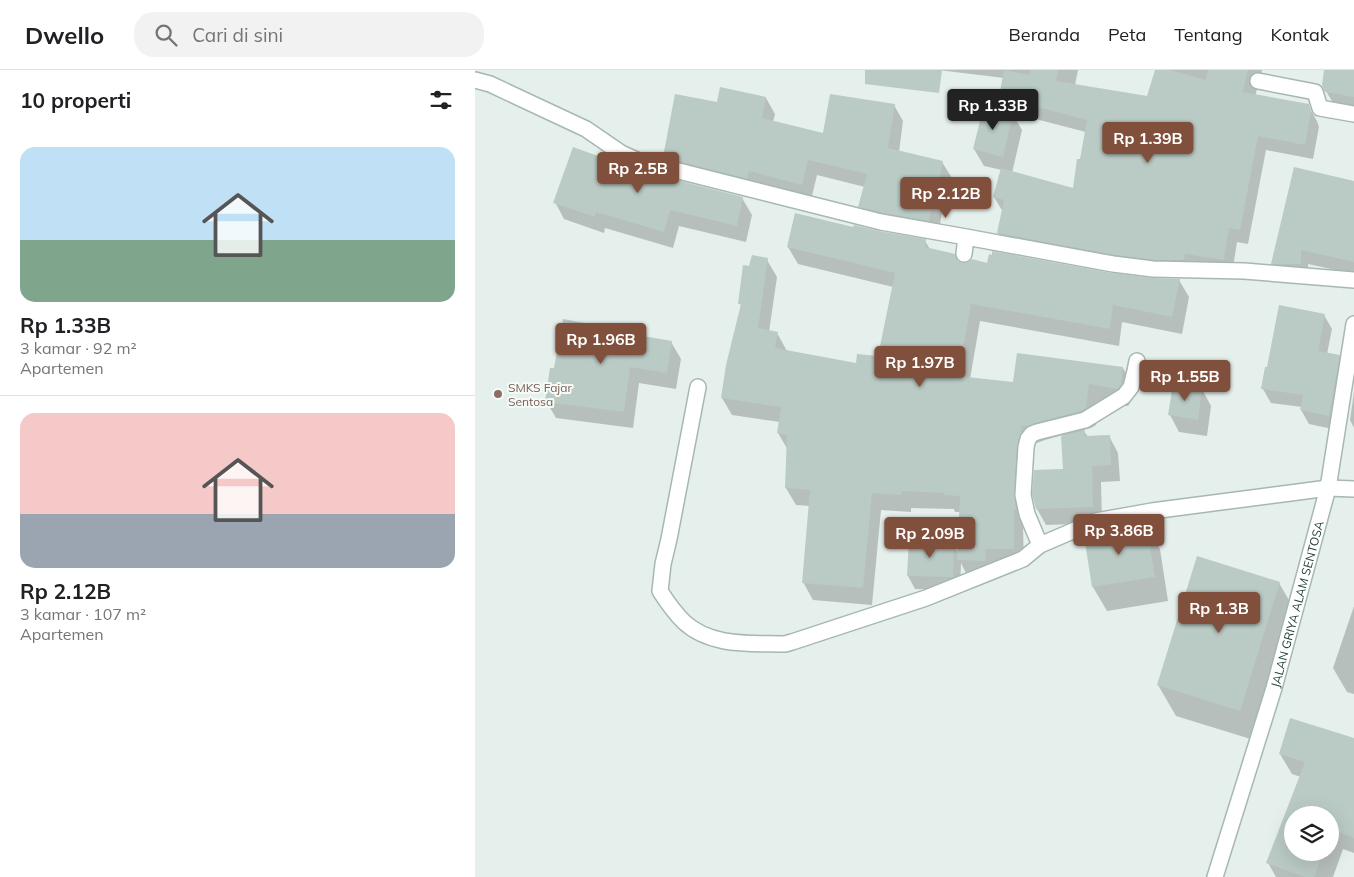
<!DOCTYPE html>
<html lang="id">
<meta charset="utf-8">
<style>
:root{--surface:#fff;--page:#f2f2f2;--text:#202124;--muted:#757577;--line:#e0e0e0;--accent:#81503d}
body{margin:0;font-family:Mulish,sans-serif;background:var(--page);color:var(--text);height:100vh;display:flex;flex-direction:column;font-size:19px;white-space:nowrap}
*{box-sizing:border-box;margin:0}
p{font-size:16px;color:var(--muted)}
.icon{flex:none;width:28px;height:28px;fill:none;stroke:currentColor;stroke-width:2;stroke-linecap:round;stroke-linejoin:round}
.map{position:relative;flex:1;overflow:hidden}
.sheet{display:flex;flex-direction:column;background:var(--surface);width:475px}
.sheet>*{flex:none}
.controls{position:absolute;left:809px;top:736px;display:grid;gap:10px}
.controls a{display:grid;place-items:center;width:55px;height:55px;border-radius:50%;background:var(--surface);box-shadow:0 5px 20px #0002;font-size:25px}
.price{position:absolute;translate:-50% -42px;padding:0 11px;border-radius:5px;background:var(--accent);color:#fff;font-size:16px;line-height:32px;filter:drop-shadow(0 1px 2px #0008)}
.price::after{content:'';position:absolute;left:50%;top:30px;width:15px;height:11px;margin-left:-8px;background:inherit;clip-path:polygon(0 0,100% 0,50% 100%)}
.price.on{background:#222;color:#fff}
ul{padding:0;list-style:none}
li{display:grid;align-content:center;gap:10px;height:265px;padding:0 20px}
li+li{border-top:1px solid var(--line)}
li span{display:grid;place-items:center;height:155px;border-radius:15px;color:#555}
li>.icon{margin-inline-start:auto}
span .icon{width:90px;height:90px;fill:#fffc;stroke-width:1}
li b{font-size:21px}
h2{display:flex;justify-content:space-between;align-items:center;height:60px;padding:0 20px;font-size:21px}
header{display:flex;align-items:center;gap:30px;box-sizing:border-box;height:70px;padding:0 25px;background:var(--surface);border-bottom:1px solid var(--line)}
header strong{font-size:24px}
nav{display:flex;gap:28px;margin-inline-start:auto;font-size:18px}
.search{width:350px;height:45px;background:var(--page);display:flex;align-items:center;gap:12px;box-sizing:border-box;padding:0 18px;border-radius:20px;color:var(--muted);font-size:19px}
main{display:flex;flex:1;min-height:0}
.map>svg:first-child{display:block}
</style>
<header>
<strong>Dwello</strong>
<div class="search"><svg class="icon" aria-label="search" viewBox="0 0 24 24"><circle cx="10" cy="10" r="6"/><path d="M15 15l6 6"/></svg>Cari di sini</div>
<nav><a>Beranda</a><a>Peta</a><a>Tentang</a><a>Kontak</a></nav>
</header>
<main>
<section class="sheet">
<h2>10 properti<svg class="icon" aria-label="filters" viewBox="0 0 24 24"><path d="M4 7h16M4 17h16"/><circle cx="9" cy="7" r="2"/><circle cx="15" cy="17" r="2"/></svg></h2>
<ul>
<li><span style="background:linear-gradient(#bfe0f5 60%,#7fa58c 0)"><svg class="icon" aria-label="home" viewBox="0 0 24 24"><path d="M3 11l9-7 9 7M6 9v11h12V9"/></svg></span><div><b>Rp 1.33B</b><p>3 kamar · 92 m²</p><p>Apartemen</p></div></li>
<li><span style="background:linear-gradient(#f6c9c9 65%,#9aa5b1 0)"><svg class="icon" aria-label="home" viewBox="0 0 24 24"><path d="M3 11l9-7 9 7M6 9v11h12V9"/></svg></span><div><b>Rp 2.12B</b><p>3 kamar · 107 m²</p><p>Apartemen</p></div></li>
</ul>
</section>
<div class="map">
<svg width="879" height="807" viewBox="0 0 879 807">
<rect width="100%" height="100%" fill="#e5efeb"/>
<path fill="#0003" fill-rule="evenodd" d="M463,0h140l-3,15 179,29 54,-8 9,15 2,6 -6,32 -47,-9 -18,94 -11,-2 -5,32 -225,-26 -9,-15 5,-21 -9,-15 8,-27 -18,-4 -10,-17 36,-37 -9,-15 3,-19zM537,43l74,19 -11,58 -63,-17 10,-43z
M690,0h97l-11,42z
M851,0h28v42l-18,-4 -10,-17z
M291,28l9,16 -2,8 51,13 70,-30 9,16 -4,31 43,10 10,16 -7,28h-2l-5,31 -69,-14 -9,-17 5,-19 -48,-12 -6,25 -137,-27 -9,-16 53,-54z
M152,98l115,30 10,17 -6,27 -67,-16 -6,22 -68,-20 -1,5 -40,-14 -9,-17z
M879,112v92l-46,-10 1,14h-28l-9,-14z
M379,158l71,13 5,8 32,15h26l124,11 40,5h27l10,17 -7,37 -60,-12 -3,24 -139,-25 -10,58 44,5 109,-16 9,17 -2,18 -2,3 -30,-5 -2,24 -5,3 -8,2 5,7 21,-1 9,17 2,28 -19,1 1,41 -56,2 -9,-16 27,-39 -1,-35 -18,5 -8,3 -7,-1 -5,84 -2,1 1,39 -56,11 -7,-14 -1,27 -45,-1 -7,-13 45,-31 6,9 2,-42h-6l-1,-3 -43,-1v4l-30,-2 -9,95 -59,-5 -10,-18 7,-76 -14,-1 -10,-17 2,-38 -10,-17 2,-11 -48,-7 -10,-17 19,-92 -1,-3 10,-35 17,-8 10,17 -8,55 8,1 10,18 70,13 22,-6 14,-71 -95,-23 -10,-17z
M849,245l8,14 -5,25 12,2 8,14 -10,60 -28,-6 -8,-14 1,-3 -31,-4 -8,-14z
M132,258l2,3 62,11 10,17 -5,30 -37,-6 -6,45 -77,-10 -10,-17 9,-31z
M727,319l9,17 -4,30 -28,-4 -9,-17z
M879,322v36l-4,-8z
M671,455l14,24 8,52 -61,10 -14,-24 -8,-50z
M804,513l18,31 -40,127 -81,-25 -18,-31z
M879,536v88l-7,-2 -14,-24z
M879,669v114l-11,-4 -10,28h-57l-8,-14 33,-86 -9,-3 -12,-20zM818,745h37v37h-37z"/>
<path fill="#bacac4" d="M390,0h77l-3,23 -74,-9z
M529,0l25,5 2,-5h27l-2,11 91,15 8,-26h15l36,10 2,-10h40l-5,22 66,12 2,7 -6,34 -47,-9 -18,94 -11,-2 -5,32 -39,-6 -1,6h-30l-40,-5 -117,-22 7,-33 -11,-3 8,-29 72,20 4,-29h3l7,-39 -88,-23z
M849,0h30v27l-29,-5 -3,-7z
M245,17l46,10 -4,21 61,15 7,-39 65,10 -7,44 55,13 -6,30 -3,-1 -5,31 -46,-8 -25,-6 9,-33 -59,-14 -6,25 -53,-14 -2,8 -84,-22 12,-63 42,8z
M509,35l29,7 -10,45 -30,-8z
M98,77l64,23 106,27 -6,29 -67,-16 -6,22 -68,-20 -1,5 -42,-14z
M819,97l60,14v81l-53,-12v14h-30z
M320,143l58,14 1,-2 25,6 47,8 -1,8 30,7 3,7 4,2 6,-1 4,-3 15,4 2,-9 3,1v-4l120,22 40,5 28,1 -8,38 -59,-12 -3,24 -139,-25 -13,72 55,6 4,-29 106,14 -2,18 -3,4 -29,-5 -3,24 -5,3 -46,12 -8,3h-6v7l-4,13 -3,48 2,16h-2v39h-28l-1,12 -28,-1 3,-64 -16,-1v-2l-42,-2 -1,4 -29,-2 -9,95 -61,-5 8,-93 -25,-2 2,-53 -10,-2 4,-26 -60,-9 5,-33 15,-61h-3l5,-39 6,1 3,-11 16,3 -10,70 20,4 -3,16 81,15 1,-9 21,2 17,-83 -108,-26z
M804,235l46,9 -7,37 22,4 -11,61 -29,-6 3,-15 -42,-6 4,-22h2z
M88,249l44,8v3l65,11 -5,32 -37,-6 -6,45 -79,-10 5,-34h4z
M698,314l29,4 -4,32 -30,-5z
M610,360l-1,6 26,-1 1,30 -19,1 1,41 -57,2 -4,-15 2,-24 29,-1 -2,-33z
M671,454l9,53 -63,10 -8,-51 9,-3z
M434,470l45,4 -1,33 -46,-1z
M722,486l83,26 -40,129 -83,-26z
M815,648l64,20v100l-22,-9 -2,5v-19h-37v37h30l-9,25h-9l-39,-14 39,-101 -26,-8z"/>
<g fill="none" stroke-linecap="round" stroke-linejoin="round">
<g stroke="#a7b7b3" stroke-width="18">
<path id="minor" d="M0,10l15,4 96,45 35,24 18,8 242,61 85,15 -2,17
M783,11l57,11 5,16 34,6
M491,167l147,27 40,5 91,2 110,9
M223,317l-29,152 -6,25 -3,27c7,11 15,22 24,31 27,25 66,21 101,22l7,-2 134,-44 97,-39 17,-14 56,-24 56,-10 146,-19 30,-4 26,1
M565,475l-13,-31 -4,-19 3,-48 2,-8 4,-5 5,-2 48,-12 39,-24 7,-9 4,-16 2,-10"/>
</g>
<g stroke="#a7b7b3" stroke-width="18">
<g id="tertiary">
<path id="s1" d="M740,807l59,-189 54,-200 26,-164"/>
</g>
</g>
<use href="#minor" stroke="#fff" stroke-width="15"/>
<use href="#tertiary" stroke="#fff" stroke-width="15"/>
</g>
<circle fill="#8d6e63" stroke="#f6fbf8" stroke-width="2" cx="23" cy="324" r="5"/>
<g text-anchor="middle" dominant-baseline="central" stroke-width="4" stroke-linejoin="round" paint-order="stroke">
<g font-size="12" fill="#785e54" stroke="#f6fbf8" text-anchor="start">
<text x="33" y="317">SMKS Fajar<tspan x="33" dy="14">Sentosa</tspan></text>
</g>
<g font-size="12" fill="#23413b" stroke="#f6fbf8">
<text stroke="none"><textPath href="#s1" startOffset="285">JALAN GRIYA ALAM SENTOSA</textPath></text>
</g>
</g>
</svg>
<div class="controls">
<a><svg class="icon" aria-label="layers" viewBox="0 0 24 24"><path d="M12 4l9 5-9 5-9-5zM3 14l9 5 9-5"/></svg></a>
</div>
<b class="price on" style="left:518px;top:61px">Rp 1.33B</b>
<b class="price" style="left:673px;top:94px">Rp 1.39B</b>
<b class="price" style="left:163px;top:124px">Rp 2.5B</b>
<b class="price" style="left:471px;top:149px">Rp 2.12B</b>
<b class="price" style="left:126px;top:295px">Rp 1.96B</b>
<b class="price" style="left:445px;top:318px">Rp 1.97B</b>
<b class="price" style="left:710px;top:332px">Rp 1.55B</b>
<b class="price" style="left:644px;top:486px">Rp 3.86B</b>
<b class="price" style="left:455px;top:489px">Rp 2.09B</b>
<b class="price" style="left:744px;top:564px">Rp 1.3B</b>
</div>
</main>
